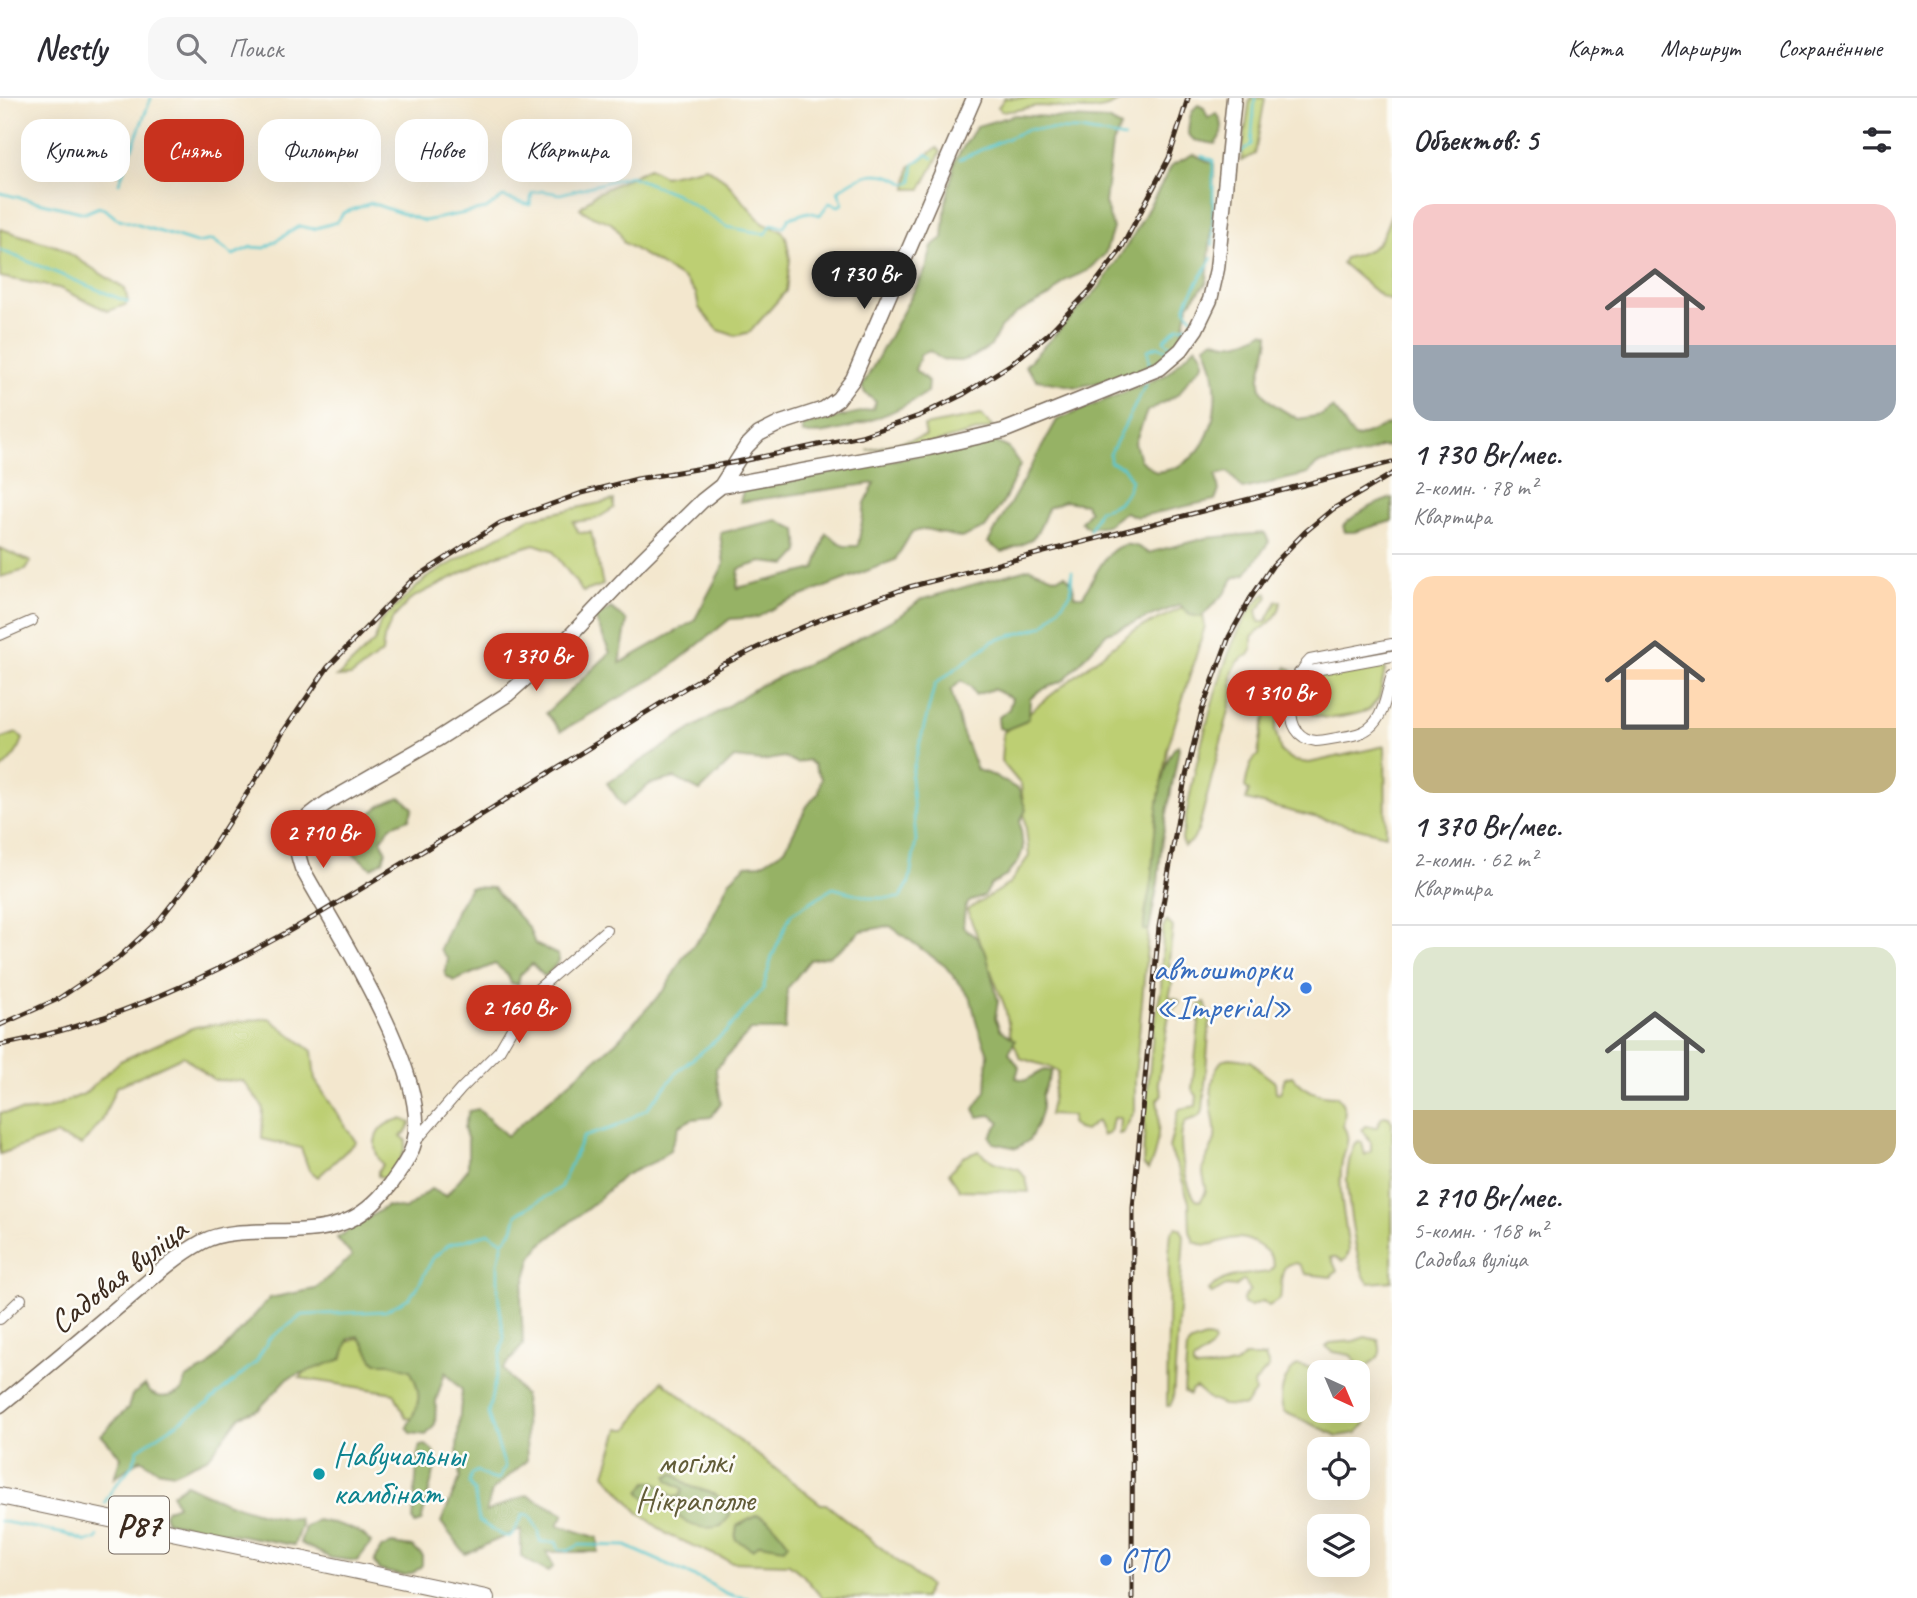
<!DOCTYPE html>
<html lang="ru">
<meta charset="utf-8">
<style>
:root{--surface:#fff;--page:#f7f7f7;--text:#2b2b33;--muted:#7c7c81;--line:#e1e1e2;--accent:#c8321e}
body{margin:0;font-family:Caveat,sans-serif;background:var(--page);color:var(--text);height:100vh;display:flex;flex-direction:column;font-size:26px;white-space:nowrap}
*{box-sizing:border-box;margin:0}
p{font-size:23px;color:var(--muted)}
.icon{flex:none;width:38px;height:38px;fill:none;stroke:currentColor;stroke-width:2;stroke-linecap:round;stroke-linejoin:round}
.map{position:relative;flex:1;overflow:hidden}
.side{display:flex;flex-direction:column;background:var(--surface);width:525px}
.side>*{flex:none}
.guide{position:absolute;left:21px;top:21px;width:665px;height:63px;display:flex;gap:14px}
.needle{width:46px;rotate:136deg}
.buttons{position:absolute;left:1307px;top:1262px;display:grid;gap:14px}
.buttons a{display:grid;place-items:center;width:63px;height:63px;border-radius:14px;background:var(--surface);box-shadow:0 7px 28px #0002;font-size:35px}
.price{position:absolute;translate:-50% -60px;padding:0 16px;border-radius:24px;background:var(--accent);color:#fff;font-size:23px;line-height:46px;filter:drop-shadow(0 2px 4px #0008)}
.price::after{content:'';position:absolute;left:50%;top:42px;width:21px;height:16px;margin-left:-10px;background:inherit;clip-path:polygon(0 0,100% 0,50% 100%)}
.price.selected{background:#222;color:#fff}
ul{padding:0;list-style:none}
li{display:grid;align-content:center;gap:14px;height:371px;padding:0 21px}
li+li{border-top:2px solid var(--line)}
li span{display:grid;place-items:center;height:217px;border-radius:21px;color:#555}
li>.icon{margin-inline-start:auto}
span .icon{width:126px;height:126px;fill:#fffc;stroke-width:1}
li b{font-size:30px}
h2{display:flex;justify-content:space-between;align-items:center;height:84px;padding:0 21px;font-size:30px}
.pill{padding:0 24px;border-radius:21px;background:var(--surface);box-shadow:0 7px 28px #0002;font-size:24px;line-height:63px}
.pill.selected{background:var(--accent);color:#fff}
header{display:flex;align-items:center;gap:42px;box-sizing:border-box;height:98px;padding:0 35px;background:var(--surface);border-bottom:2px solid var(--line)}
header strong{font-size:33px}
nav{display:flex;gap:38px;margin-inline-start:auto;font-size:24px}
.search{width:490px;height:63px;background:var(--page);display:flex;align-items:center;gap:18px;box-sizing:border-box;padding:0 24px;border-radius:21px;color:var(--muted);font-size:26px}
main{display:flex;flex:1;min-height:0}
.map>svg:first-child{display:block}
</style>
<header>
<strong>Nestly</strong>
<div class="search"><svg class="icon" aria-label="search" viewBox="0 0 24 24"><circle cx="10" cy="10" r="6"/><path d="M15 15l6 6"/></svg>Поиск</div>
<nav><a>Карта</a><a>Маршрут</a><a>Сохранённые</a></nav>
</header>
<main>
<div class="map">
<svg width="1392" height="1500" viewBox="0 0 1392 1500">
<rect width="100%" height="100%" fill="#fdfcf7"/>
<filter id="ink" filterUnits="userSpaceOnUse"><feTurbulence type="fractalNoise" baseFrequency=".0143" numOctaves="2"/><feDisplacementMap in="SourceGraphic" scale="14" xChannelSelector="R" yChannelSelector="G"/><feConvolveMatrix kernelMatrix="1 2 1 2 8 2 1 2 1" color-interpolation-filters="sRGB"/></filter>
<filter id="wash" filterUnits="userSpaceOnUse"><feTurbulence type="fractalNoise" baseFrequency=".00686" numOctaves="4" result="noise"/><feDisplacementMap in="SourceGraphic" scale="28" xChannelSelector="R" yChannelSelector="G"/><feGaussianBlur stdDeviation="1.57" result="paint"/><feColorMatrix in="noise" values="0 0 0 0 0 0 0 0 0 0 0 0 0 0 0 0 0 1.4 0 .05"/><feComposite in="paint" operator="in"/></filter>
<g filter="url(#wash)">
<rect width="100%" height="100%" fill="#f3e7ce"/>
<path fill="#bdcf73" stroke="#7c7c48" stroke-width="2" d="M1005,0h117c-20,21 -57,8 -84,8 -12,1 -25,7 -37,5l-3,-4z
M1250,0h15l-10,56 -14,7z
M937,50l4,4 -20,37h-14l3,-22z
M706,69l19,13 38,44 18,6 5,7 4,22 -4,32 -36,41 -15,4 -17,-6 -19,-22 -3,-15 -11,-13 -62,-38c-9,-30 -26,-17 -43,-34l15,-14 54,-26 15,8z
M1392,114v89l-10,-4 -40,-34 3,-5c34,-8 35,-14 47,-46z
M0,131l59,18 66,42 3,13 -3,3 -17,6 -49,-23 -59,-11z
M981,317l12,12 -56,15 -70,8 59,-14 -2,-10z
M614,402v8l-18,11 -23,3 6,11 12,-1 12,53 -20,7 -31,-42 -18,-6 -39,12 -83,42 -19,20 -9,20 -2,15 -31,23 -14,1 38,-36 5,-19 46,-44 104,-60z
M0,450l31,14 -5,8 -26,7z
M1267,495l1,4 -11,13 2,12h7l11,-21h4c-1,18 -18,26 -29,36v13l-3,5c-16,5 -20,22 -15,36l-36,140 -7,11 -7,4 -2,-7c8,-50 42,-221 85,-246z
M1182,510l20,2 3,16 -38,124 -11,67 -4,75 -17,186v32l-12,23 -4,1 1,-16h-7l-3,15 -7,3 -6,-15 -12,10 -8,-2 -6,-6 1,-7 -23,-1 9,-43 -9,-5 -29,-9 -10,-25 -5,-26 -38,-97 42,-26 20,-28 -8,-71 -20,-24 2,-28 128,-101z
M1381,565l4,7 -6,28 -10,12c-15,5 -53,16 -63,-3 -3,-7 -1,-15 -1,-22l9,-10z
M1287,569l5,3 -17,59 6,23 14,9 14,2 76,-17 1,89 -140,-35 3,-9 -4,-4c2,-10 4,-25 13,-32l4,-26 14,-48 4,1z
M17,635l6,6c-4,13 -12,22 -23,31v-31z
M1167,823l6,6 -4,33 3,25 -3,12 9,2 2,3 -11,12 -11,68 4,12 -5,6c4,19 1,53 -9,70l-5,-6 2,-46 9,-95 7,-33 2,-62z
M1205,904l5,16 -7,93 -5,6 -12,4c-11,16 -1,65 10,79l4,1c12,-14 2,-18 3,-31 1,-11 10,-21 12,-31 2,-14 -4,-26 -4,-39 0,-12 3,-41 18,-42 7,0 15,2 22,3l8,9 16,12 1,10 4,1 5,-15 7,-2c12,15 26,20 45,20 9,11 9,17 6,30 9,13 2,22 -1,36 -5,29 4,61 7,89l-3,8 -4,2 -6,-4h-5l6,14 -6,6 -25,-3 -7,-10c-22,-6 -16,20 -19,35l-11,7 -6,-5 -12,5 -8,-2v-5l7,-9 -6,-10 -9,7 -9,-1 -14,8 -3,-4c16,-17 39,-15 60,-18l5,-6c-2,-11 -7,-15 -16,-21 -29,-19 -39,8 -64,-3l-4,-11 -1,-29 -10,-32 -10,-22 9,-36 2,-3 16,-3 1,-10 -5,-7 7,-66 -1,-17z
M269,920l43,33 3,29 41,62 -38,35 -9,-7 -8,-22 -39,-9 1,-32 -20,-26 -29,-1 -31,-24 -67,31 -14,34 -20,24 -27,-10 -55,19v-41l45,-3 39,-16 36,-33 75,-34z
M1385,1018l4,1 3,5v159l-23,2c-12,-8 -21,-84 -22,-102 0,-11 3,-28 8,-38l4,-2 3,2 3,12 6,-4v-8l-9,-14 3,-3 12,1 5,-10z
M401,1021l10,3 -5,10 -5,4 5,4c0,15 -11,27 -19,38l-9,-2v-5l5,-6c-16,-22 -7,-41 18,-46z
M979,1053l15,11 25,7 7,10 3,13 -69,-2 -11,-17 14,-16z
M1176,1129l4,1 4,7 -11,164 -3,7h-3l2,-153 2,-21z
M1365,1239l13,3c9,22 -11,21 -20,33l-13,-1 11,-11 -6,-6 -16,-3 -8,-5 4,-4 24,-2z
M356,1240l61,16 9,66 -20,-2 -12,-25 -94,-15c13,-18 36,-30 56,-40z
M1205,1240l8,1 1,4 -6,8 -15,11v4l3,3 29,-2 11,-3 8,-7h21l4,10 -15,17 1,8 -10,14 -22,-1 -14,-6 -13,-11 -5,3 -1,4 -6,-3 3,-45 4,-4z
M1298,1267l29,7h-7v38l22,1 14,4 8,-17 5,2 -4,24 -8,9 -19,3 -54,-24c-7,-15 0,-38 14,-47z
M662,1283l159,123h5l103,82 -5,12h-102l-19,-23 -14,-11 -58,-2 -63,-27 -30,-23 -33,-38 14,-45h9z"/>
<path fill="#96b265" stroke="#686e42" stroke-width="2" d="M1198,7l6,3 4,10 8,-5c9,10 7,21 -1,31l-21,-4 -6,-6c1,-11 1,-23 10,-29z
M1015,17l93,5 13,7 -9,17 -7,59 8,25 -8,26 -18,17 -21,9 -16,16 -33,17 -17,15 -9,18 -18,11 -13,4 -18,-1 -12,-9 -9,3 -6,16 13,11 -1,11c-24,18 -94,47 -124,41l-1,-7 71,-17 3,-7 -11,-9 -3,-6 64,-118 6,-23 11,-8 3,-36 9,-42 22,-34z
M1193,56l21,10 -2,58 -5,60 -19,23 -6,31 -11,20 -51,22 -43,9 -40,-7 -12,-14 74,-78 34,-52 39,-71z
M1263,234l6,2c1,24 -22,47 1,67 7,7 19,12 28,18l24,-4 10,-7c12,8 12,22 24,30l36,-15v23l-12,1 -15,7 -48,10 -9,10 -65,15 -15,-17 -12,3 3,16 -4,9 -78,17 -12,-5 -18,13 -19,3 -7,-6 9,-11 -5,-7 -21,-3 -16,7c-13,33 -12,32 -46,44l-14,-9 69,-123 109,-45 30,-29 7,9v9l-15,16 -9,14 -32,17 -12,32 5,17 16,12c62,-5 70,-81 49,-127l9,-6c17,9 34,2 49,-7z
M991,342l18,8 11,17 -16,36 -19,27 -24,10 -35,-9 -14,3 -17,28 -116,45 -21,12 -28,2 -67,54 -102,58 -15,-18 64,-60 -15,-35 16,-10 16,13 -7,42 74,-42 30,-57 -4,-31 57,-13 20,10 2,22 -12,13 -25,-3 -23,7 -2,19 78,-19 11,-36 18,13h14l7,-43 10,-20 -135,19 3,-11z
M1392,400v23l-38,11h-9l-2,-6c13,-13 31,-22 49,-28z
M1265,435l4,9 -23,32 -13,4 -7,14 -25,25 -11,-2 -10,-10 -73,28 -43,47 -25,11 -9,8 -1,19 -7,5 -17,7 -6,-2 -1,-10 11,-9 3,-11 -19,-9 -18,6 -4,-8 -10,-6 -10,9 10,39 16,41 18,6 24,14 7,20 -6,11 3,28 -5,13 -12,14 -15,9 -7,11 -15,6 -4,6 -2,19 14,11 9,15 12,48 -3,17 5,11 15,11 -6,13 10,14 -3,11 10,2 18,-10 8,1 -10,24v13l-5,17 -8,15 -12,8 -24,-5 -3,-7 10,-14 -9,-7 -13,2 -4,-8 12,-18 2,-37 -11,-29 -6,-26 -26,-33 -55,-40 -29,5 -18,16 -14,9 -19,4 -23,29 -2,41h-34l-35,38c0,13 4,23 5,36l-10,13 -19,2 -13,7 -9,24 -14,11 -33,15 -32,30 -48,37 -11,14 -11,38 2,50 -20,24 21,26 3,65 -35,31 -6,21 41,-17 37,19 -6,11 40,13v14h-52l8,14 -6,6 -27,-15v-28l-56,25 -24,-32 19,-44 -3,-30 5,-58 -17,-18 -9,29 -1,24 -9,10 -15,-2 -4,-6c13,-23 16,-33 3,-57l-22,-7h-12c-8,-8 -9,-18 -18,-27l-9,2 -7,21 -54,19 -29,31 -19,7 -31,41 -35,16 -17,-3 -16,-11 -27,19 7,-21 -20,-22 27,-27 4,-13 13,-10c7,16 24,13 37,6l4,-13 21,-10 63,-70 45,-9 37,-33 -15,-18 50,-32 18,3 26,-20 15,7 22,-27v-28l-4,-13 5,-17 9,-2 29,27 109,-94 49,-53 18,-32 23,-26 23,-50 17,-16 15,-1 24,-15 22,-43 12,-14 2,-14 -7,-13 -6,-5 -11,3 -13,-6 -22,4 -28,-3 -34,33 -25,-13 -25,6 -27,22 -16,-23 152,-97 78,-36 66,-36 17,-14 110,-32 26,10 9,-3 7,7 3,14h8c15,-24 30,-70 65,-43l58,-15z
M1178,647l1,3 -17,92 -4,43 -9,47h-5c-1,-16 5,-32 7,-48 3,-28 5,-122 27,-137z
M401,699l12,11 -4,11 -18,7 -10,13 5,12 -3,10 -12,7 -23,-19 -6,-8c26,-18 25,-34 59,-44z
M470,789l23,1 36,40 6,16 23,11 1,6 -11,13 -4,2 -12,-12 -12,11 -2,10 -7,-2 -4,-9 -12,-10 -41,17 -9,-6 3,-16 -8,-10 17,-40z
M426,1347l7,6 4,9 -16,62 -6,2 -2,-4 5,-68 3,-6z
M674,1375c5,5 11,11 18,14 18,6 35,7 38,29l-9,10c-16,4 -29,2 -42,-9 -4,-4 -6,-11 -10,-14 -11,-7 -18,6 -29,-11l7,-10h8l19,15 6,-1 3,-7 -15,-9 -1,-4z
M186,1386c28,14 81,37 112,34l3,7 -7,20 -127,-23 -3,-8 3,-5 10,-4 -5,-11z
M757,1417c14,3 23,18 31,28l-4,5 -24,-4 -8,5 -17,-10 2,-13z
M317,1422c19,4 42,7 54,23l-14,18 -26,-3 -31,-15 5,-16z
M392,1446l20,3 10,8v10c-14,16 -24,9 -43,5l-5,-8 7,-14z"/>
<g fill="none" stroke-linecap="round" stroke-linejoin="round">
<path stroke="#5ac7ce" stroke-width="2.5" d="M1239,55l12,-8 4,-47
M1202,58l11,4v85
M960,61l69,-30 51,1 44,8
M119,85l32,-85
M0,95l85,20 14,-6 6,2 11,9 80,25 17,-3 20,15 18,-8 14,1 34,-22 14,3 24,-7 6,-9 28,-10 53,18 62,-12 17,-12 27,8 2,-12 11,-2 17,3 70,-18 46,18 51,33 39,7 6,-10 12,3 5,-9 19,-6 12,3 9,-12 10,3 4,-2 -5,-13c23,-18 42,-24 68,-7l6,-2 2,-18 13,-10 6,4
M0,152l128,52
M1194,221l-9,-10 4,-12 23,-39
M1149,265l-1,-13 10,-4 12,6 3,-5 -9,-6 1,-2 13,-12 13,-1
M1090,432l9,-20c18,-3 29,-13 32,-31l-8,-12 -13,-5v-8l36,-70
M105,1405c7,-21 28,-29 33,-54l70,-46 48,-41 13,-23 34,-24 82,-4 24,-13 8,-10 16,-30 15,-13 41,-12 13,8
M0,1423l65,13 22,8 9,-3 2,-3
M748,1500c-15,-1 -27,-5 -39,-15l-83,-37 -47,-1 -11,6 -9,-2 -3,-7h-16l-1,-11 -10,-16 -6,-1 -9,18 -5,5 -8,-2 -22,-14 -5,-30 -5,-8 2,-9 6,-3 12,7 9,2 7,-13 -17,-53 16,-76 -6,-45v-30l5,-21 10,-13 4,-15 43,-26 23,-51 32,-10 32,-18 32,-39 47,-38 37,-43 9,-32 19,-43 42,-26 39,10h28l9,-15 7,-42 -5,-64 24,-93 58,-43 51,-15 27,-33 1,-22"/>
</g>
</g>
<g filter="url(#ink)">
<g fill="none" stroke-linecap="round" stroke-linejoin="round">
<g stroke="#7b6c5c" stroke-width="12">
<path id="street" d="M0,537l32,-14
M1392,546l-82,16c-19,18 -33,77 6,81 8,0 19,-3 27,-4 13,-2 25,-5 33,-16 10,-13 11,-32 16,-46
M1299,575l93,-17
M414,1045l47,-54 38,-38 33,-57 74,-64
M0,1221l21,-20"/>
</g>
<g stroke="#7b6c5c" stroke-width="17">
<path id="secondary" d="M721,388l208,-38 74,-17 157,-63 21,-18 15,-21 14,-29 7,-31 17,-171
M0,1307c40,-32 79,-65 118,-98 27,-22 53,-48 84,-65 35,-19 98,-3 140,-19 21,-7 36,-22 49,-39 9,-13 19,-26 23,-41 18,-68 -79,-214 -112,-275 -12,-36 -5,-45 26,-66l108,-62 72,-46 45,-40 88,-93 61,-60 19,-15 25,-39 13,-13 22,-11 43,-14 14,-10 15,-20 121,-281"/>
</g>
<g stroke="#7b6c5c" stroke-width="18">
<path id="primary" d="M0,1398l486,102"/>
</g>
<use href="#street" stroke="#fff" stroke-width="10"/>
<use href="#secondary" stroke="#fff" stroke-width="14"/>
<use href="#primary" stroke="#fff" stroke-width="16"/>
<g stroke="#3b2a1e" stroke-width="5">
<path id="rail" d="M0,927l58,-26 58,-39 44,-41 37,-47 61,-96 25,-44 45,-65 84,-87 88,-57 82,-30 55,-14 100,-17 124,-26 58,-20 45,-22 47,-30 37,-30 42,-44 30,-39 49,-93 19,-60
M0,947c161,-30 298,-117 436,-202 96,-60 192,-119 288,-179l55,-27 50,-21 80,-29 483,-125
M1132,1500l1,-390 26,-281 25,-143 18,-74 27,-73 21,-38 23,-34 32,-33 28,-23 59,-35"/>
</g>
<use href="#rail" stroke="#fdfcf7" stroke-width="2.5" stroke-dasharray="8" stroke-linecap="butt"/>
</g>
</g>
<g fill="#3f7fe0" stroke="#fdfcf7" stroke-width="2.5">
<circle cx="1306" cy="890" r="7"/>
<circle cx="1106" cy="1462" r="7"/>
</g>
<circle fill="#0f9aa8" stroke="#fdfcf7" stroke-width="2.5" cx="319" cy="1376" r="7"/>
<g text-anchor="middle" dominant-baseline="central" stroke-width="5" stroke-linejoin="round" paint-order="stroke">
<rect fill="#fdfcf7" stroke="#75695f" stroke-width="2" x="109" y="1398.5" width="60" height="57" rx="5"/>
<g font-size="32" font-weight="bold" fill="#3b2a1e">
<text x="139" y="1427">Р87</text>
</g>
<g font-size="33" fill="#366cbe" stroke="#fdfcf7" text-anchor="end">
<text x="1292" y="871">автошторки<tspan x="1292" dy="38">«Imperial»</tspan></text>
<text x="1120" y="1462" text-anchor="start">СТО</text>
</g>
<g font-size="33" fill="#3b2a1e" stroke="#fdfcf7">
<text transform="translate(118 1178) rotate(-38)">Садовая вуліца</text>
</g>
<g font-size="33" fill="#0d838f" stroke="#fdfcf7" text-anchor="start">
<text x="333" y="1357">Навучальны<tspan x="333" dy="38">камбінат</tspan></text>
</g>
<g font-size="33" fill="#625c38" stroke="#fdfcf7">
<text x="695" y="1364">могілкі<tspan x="695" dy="38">Нікраполле</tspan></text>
</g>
</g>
</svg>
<div class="buttons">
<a><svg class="needle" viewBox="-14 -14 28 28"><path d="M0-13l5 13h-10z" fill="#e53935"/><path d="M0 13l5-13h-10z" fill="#7c7c81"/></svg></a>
<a><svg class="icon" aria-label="locate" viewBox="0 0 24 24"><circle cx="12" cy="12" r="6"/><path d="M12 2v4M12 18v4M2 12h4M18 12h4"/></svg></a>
<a><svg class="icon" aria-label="layers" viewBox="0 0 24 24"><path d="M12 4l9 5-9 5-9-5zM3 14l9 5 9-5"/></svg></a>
</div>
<b class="price selected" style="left:864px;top:213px">1 730 Br</b>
<b class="price" style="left:536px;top:595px">1 370 Br</b>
<b class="price" style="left:1279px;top:632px">1 310 Br</b>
<b class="price" style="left:323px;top:772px">2 710 Br</b>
<b class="price" style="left:519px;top:947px">2 160 Br</b>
<div class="guide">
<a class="pill">Купить</a>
<a class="pill selected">Снять</a>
<a class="pill">Фильтры</a>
<a class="pill">Новое</a>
<a class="pill">Квартира</a>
</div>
</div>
<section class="side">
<h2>Объектов: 5<svg class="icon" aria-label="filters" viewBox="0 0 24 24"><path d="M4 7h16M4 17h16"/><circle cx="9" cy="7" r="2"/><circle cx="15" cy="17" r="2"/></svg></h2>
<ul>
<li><span style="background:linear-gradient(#f6c9c9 65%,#9aa5b1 0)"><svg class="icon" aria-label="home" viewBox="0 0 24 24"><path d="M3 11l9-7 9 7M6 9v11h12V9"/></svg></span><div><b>1 730 Br/мес.</b><p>2-комн. · 78 m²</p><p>Квартира</p></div></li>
<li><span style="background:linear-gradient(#ffd9b3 70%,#c2b280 0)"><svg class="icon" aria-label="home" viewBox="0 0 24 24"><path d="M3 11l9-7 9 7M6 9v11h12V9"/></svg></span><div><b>1 370 Br/мес.</b><p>2-комн. · 62 m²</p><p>Квартира</p></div></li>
<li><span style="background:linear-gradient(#dfe7d0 75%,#c2b280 0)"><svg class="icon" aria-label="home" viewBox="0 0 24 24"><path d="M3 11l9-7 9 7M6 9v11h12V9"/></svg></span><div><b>2 710 Br/мес.</b><p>5-комн. · 168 m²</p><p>Садовая вуліца</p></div></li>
</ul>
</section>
</main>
